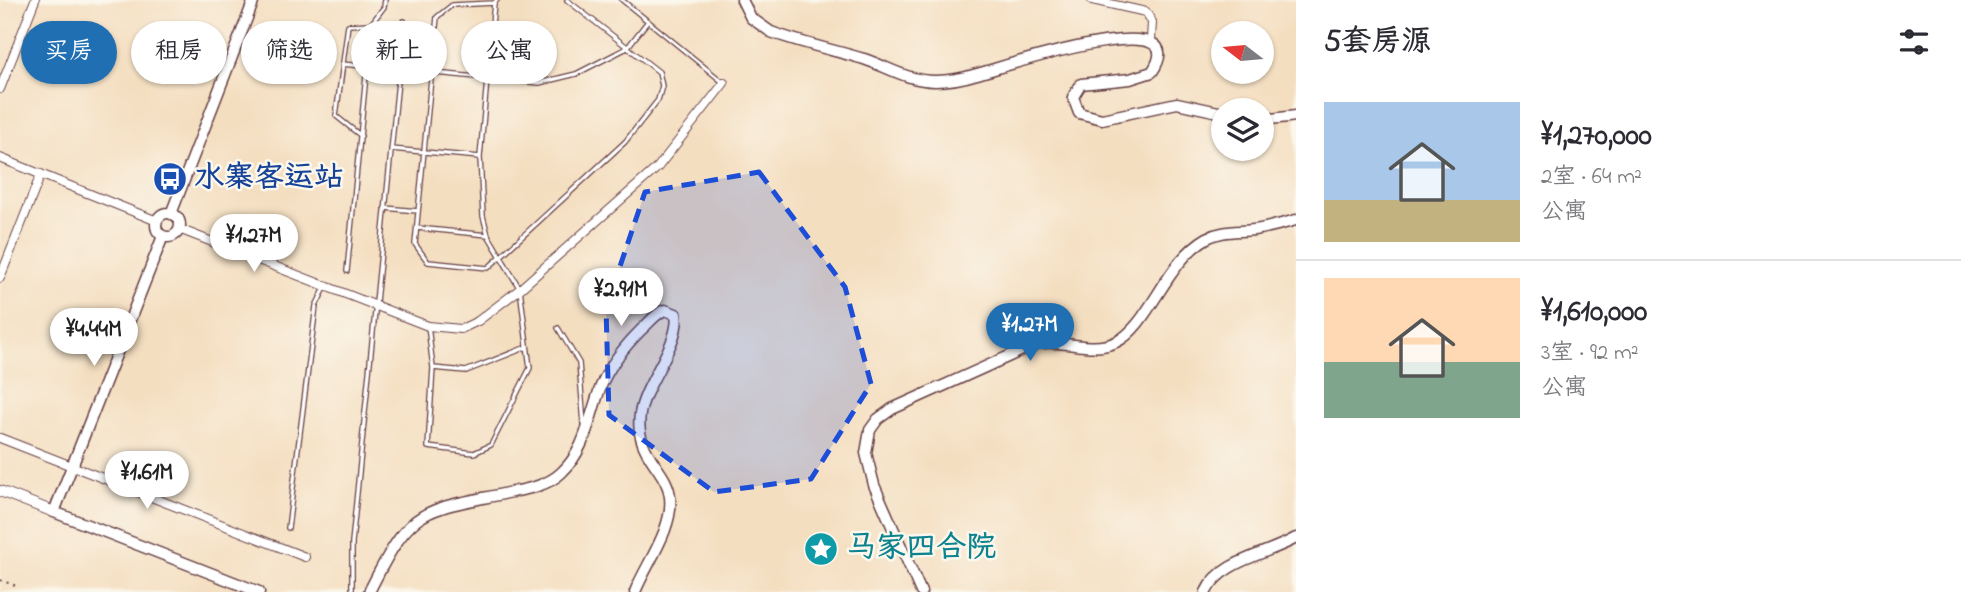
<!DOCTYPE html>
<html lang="zh">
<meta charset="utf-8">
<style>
:root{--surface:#fff;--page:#f7f7f7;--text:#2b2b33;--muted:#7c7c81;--line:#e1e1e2;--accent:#1f6fb2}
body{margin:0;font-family:"Indie Flower","LXGW WenKai TC",sans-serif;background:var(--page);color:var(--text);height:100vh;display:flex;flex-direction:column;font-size:26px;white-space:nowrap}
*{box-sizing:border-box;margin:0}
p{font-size:23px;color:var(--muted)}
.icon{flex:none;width:38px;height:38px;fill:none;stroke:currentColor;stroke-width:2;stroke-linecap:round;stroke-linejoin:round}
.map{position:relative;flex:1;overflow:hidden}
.sheet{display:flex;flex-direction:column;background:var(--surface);width:665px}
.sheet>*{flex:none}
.top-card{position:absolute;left:21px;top:21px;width:665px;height:63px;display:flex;gap:14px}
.needle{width:46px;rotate:286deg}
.buttons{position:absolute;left:1211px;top:21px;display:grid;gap:14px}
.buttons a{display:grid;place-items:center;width:63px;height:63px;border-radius:50%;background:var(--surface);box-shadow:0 2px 5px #0004;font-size:35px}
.price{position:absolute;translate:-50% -60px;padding:0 16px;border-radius:24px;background:#fff;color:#222;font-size:23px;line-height:46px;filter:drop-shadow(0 2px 4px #0008)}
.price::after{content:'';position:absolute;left:50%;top:42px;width:21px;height:16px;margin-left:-10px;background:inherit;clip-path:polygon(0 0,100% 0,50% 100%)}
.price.active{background:var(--accent);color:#fff}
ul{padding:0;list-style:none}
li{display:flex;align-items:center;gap:21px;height:175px;padding:0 28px}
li+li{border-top:2px solid var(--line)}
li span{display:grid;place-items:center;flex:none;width:196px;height:140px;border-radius:0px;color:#555}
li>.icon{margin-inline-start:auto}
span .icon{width:84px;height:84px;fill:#fffc;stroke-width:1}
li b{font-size:30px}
h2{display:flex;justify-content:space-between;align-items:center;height:84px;padding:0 28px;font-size:30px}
.pill{padding:0 24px;border-radius:32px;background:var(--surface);box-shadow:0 2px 5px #0004;font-size:24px;line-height:63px}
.pill.active{background:var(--accent);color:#fff}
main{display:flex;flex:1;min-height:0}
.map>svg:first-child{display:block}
</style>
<main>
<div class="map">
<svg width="1296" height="592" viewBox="0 0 1296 592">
<rect width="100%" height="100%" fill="#fbf7ec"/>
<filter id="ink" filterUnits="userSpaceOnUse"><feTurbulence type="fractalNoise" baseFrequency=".0143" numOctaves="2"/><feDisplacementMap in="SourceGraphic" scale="14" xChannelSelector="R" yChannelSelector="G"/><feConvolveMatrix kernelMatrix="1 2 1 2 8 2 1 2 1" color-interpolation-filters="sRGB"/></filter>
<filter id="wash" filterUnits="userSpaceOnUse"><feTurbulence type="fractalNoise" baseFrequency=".00686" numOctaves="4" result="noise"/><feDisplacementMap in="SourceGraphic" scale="28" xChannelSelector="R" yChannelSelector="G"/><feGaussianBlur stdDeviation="1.57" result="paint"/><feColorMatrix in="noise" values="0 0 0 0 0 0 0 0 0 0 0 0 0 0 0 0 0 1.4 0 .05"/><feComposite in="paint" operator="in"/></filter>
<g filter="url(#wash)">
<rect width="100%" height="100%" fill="#f4dec0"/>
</g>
<g filter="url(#ink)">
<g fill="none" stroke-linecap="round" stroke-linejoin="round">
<g stroke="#643c41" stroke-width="6">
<path id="service" d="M497,0l-3,3 -42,2 -15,12 -22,227 13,18 60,6 137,-126 33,-42 4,-14 -3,-14 -92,-72
M622,0l102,83
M342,64l197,19 37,-9 51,-26 21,-27
M361,136l-25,-20 12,-91 23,-1
M391,149l89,8
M385,208l33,3
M417,228l71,7
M347,271l24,-247 13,-17 1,-7
M428,326l5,42 -5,79 46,6 17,-8 39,-77 -10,-79 -32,-54 -5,-19 -3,-59 14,-154
M558,328l21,35 5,61
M433,368l33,3 61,-24
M288,528l28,-222 9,-18
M352,592v-49l52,-522"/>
</g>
<g stroke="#643c41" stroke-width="10">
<path id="minor" d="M1092,0l54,12 6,10 -1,18
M0,89l35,-89
M0,158l157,63
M179,229l249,97 33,3 17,-8 42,-32 138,-122 66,-84
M0,278l41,-104
M0,438l305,119"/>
</g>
<g stroke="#643c41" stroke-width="12">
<path id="tertiary" d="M0,491l54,21"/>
</g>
<g stroke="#643c41" stroke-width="13">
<path id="secondary" d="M742,0l9,18 20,14c30,11 62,18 93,27 24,8 44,22 71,22 14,0 29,-3 42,-7 17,-4 223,-74 175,-2l-22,7 -49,5 -8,13 6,16 23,6 75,-16 46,10
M1262,120l34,-4
M156 225a12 12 0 1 1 24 0a12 12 0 1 1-24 0Z
M171,214l83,-214
M163,236l-109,276 205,80
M369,592c44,-89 51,-80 143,-100 17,-3 36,-7 49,-19 25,-23 28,-56 40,-87 9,-22 23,-39 40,-56 8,-7 15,-17 24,-20l11,4c6,27 -32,70 -36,100 -6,41 28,55 30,83 4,31 -24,67 -35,95
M921,592l-47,-107 -8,-32 4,-23 8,-11 14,-10 144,-65c27,-6 54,10 80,-2 33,-15 50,-81 91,-104 15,-8 31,-6 47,-8 14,-2 28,-6 42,-10
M1206,592c14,-31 62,-38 90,-54"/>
</g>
<path stroke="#643c41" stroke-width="2" stroke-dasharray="2 5" stroke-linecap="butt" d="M0,580l17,6"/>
<use href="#service" stroke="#fff" stroke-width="3.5"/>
<use href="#minor" stroke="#fff" stroke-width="8"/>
<use href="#tertiary" stroke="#fff" stroke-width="10"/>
<use href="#secondary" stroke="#fff" stroke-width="10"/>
</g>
</g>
<path fill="#1d4ed8" fill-opacity="0.2" stroke="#1d4ed8" stroke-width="5" stroke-dasharray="14 9" stroke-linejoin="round" d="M759,172l86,115 26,97 -60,95 -97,13 -105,-77 -3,-107 39,-116z"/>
<defs>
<g id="bus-disc" transform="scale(1.75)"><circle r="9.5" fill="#1a4fb4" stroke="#fbf7ec"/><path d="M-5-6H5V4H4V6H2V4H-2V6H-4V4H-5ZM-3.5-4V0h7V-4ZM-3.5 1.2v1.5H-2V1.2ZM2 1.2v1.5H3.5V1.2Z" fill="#fff"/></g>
<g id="sight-disc" transform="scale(1.75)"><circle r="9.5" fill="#0f9aa8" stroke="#fbf7ec"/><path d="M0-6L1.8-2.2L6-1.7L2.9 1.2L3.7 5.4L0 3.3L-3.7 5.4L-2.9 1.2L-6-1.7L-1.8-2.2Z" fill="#fff"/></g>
</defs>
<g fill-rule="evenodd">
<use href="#bus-disc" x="170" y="179"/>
<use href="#sight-disc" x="821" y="549"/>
</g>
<g text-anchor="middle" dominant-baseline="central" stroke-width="5" stroke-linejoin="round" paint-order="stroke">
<g font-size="30" font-weight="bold" fill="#164399" stroke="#fbf7ec" text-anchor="start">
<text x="194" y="179">水寨客运站</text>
</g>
<g font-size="30" font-weight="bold" fill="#0d838f" stroke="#fbf7ec" text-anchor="start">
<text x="846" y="549">马家四合院</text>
</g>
</g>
</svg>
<div class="buttons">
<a><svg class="needle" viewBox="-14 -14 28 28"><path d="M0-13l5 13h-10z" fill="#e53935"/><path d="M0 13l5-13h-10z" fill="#7c7c81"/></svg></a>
<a><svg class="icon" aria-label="layers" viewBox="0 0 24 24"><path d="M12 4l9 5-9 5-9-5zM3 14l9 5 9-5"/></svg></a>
</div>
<b class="price" style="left:254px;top:274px">¥1.27M</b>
<b class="price" style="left:621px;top:328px">¥2.91M</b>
<b class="price active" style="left:1030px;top:363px">¥1.27M</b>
<b class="price" style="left:94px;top:368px">¥4.44M</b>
<b class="price" style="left:147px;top:511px">¥1.61M</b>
<div class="top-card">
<a class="pill active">买房</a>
<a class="pill">租房</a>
<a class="pill">筛选</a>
<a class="pill">新上</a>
<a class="pill">公寓</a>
</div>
</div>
<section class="sheet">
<h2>5套房源<svg class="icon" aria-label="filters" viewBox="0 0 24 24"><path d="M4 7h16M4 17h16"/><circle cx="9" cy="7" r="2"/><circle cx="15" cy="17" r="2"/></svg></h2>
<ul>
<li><span style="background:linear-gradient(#a9c7e8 70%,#c2b280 0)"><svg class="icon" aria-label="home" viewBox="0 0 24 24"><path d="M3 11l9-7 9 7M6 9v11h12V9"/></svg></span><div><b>¥1,270,000</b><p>2室 · 64 m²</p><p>公寓</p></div></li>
<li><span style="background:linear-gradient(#ffd9b3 60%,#7fa58c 0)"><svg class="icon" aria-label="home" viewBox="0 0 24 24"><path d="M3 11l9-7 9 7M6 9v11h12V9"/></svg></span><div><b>¥1,610,000</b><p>3室 · 92 m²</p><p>公寓</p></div></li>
</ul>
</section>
</main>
